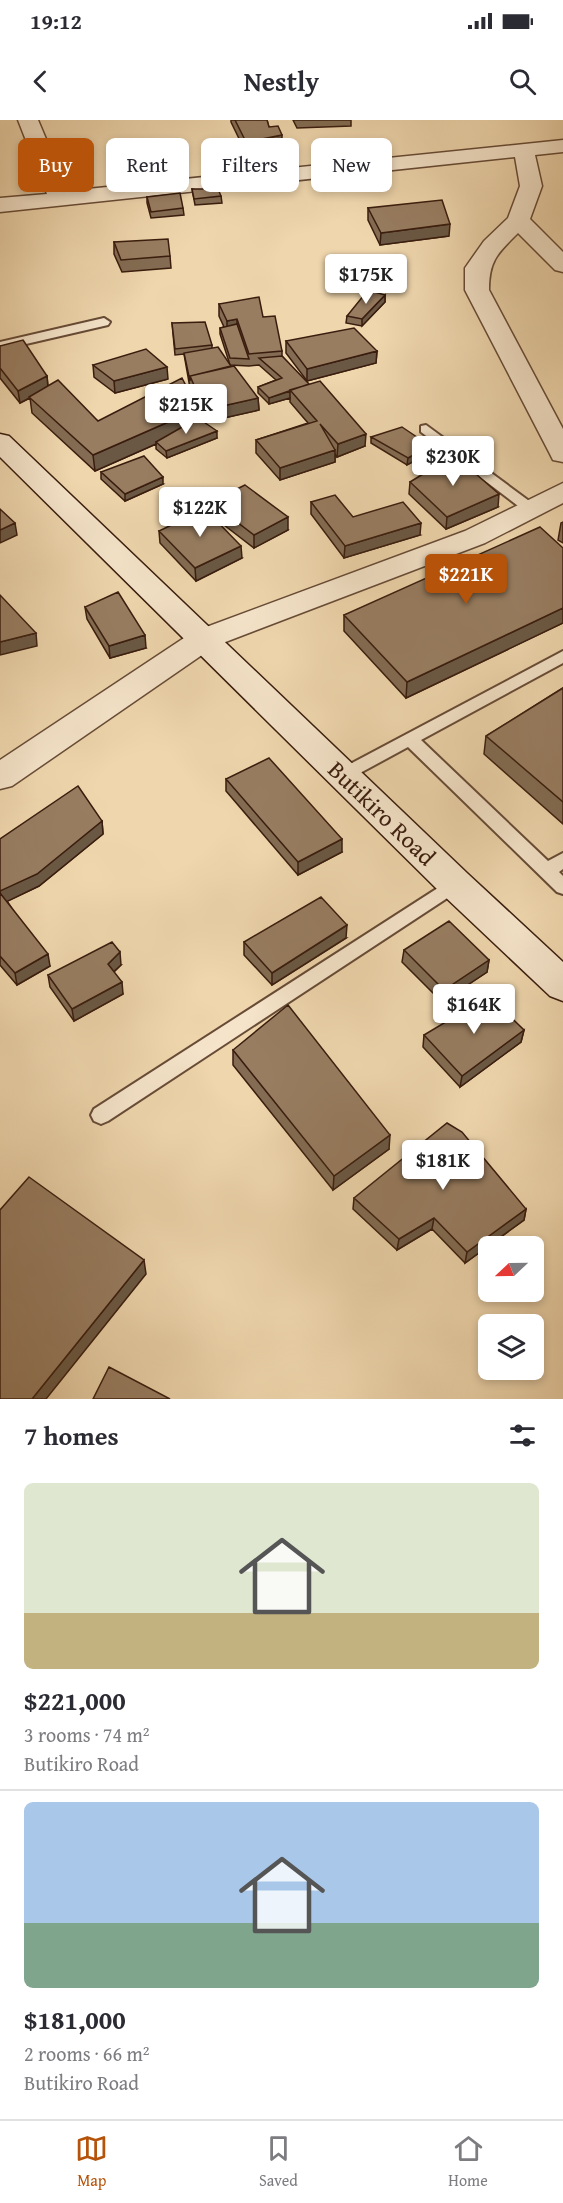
<!DOCTYPE html>
<meta charset="utf-8">
<style>
:root{--surface:#fff;--page:#f2f2f3;--text:#2b2b33;--muted:#7c7c81;--line:#e1e1e2;--accent:#b45309}
body{margin:0;font-family:"Gentium Book Plus",serif;background:var(--page);color:var(--text);height:100vh;display:flex;flex-direction:column;font-size:22px;white-space:nowrap}
*{box-sizing:border-box;margin:0}
p{font-size:20px;color:var(--muted)}
.icon{flex:none;width:33px;height:33px;fill:none;stroke:currentColor;stroke-width:2;stroke-linecap:round;stroke-linejoin:round}
.map{position:relative;height:1279px;overflow:hidden}
.panel{display:flex;flex-direction:column;background:var(--surface);flex:1}
.panel>*{flex:none}
.top-card{position:absolute;left:18px;top:18px;width:528px;height:54px;display:flex;gap:12px}
.needle{width:39px;rotate:248deg}
.tools{position:absolute;left:478px;top:1116px;display:grid;gap:12px}
.tools a{display:grid;place-items:center;width:66px;height:66px;border-radius:9px;background:var(--surface);box-shadow:0 3px 9px #0003;font-size:30px}
.price{position:absolute;translate:-50% -51px;padding:0 14px;border-radius:6px;background:#fff;color:#222;font-size:20px;line-height:39px;filter:drop-shadow(0 2px 3px #0008)}
.price::after{content:'';position:absolute;left:50%;top:36px;width:18px;height:14px;margin-left:-9px;background:inherit;clip-path:polygon(0 0,100% 0,50% 100%)}
.price.current{background:var(--accent);color:#fff}
ul{padding:0;list-style:none}
li{display:grid;align-content:center;gap:12px;height:318px;padding:0 24px}
li+li{border-top:2px solid var(--line)}
li span{display:grid;place-items:center;height:186px;border-radius:9px;color:#555}
li>.icon{margin-inline-start:auto}
span .icon{width:108px;height:108px;fill:#fffc;stroke-width:1}
li b{font-size:26px}
h2{display:flex;justify-content:space-between;align-items:center;height:72px;padding:0 24px;font-size:26px}
.chip{padding:0 21px;border-radius:9px;background:var(--surface);box-shadow:0 3px 9px #0003;font-size:21px;line-height:54px}
.chip.current{background:var(--accent);color:#fff}
.status{display:flex;justify-content:space-between;align-items:center;height:42px;padding:0 30px;background:var(--surface);direction:ltr}
.status svg{height:16px;fill:currentColor}
header{display:flex;justify-content:space-between;align-items:center;height:78px;padding:0 24px;background:var(--surface);font-size:27px;font-weight:600}
.dock{display:flex;justify-content:space-around;align-items:center;height:84px;border-top:2px solid var(--line);background:var(--surface);font-size:16px;color:var(--muted)}
.dock a{display:grid;justify-items:center;gap:3px}
.dock .current{color:var(--accent)}
.map>svg:first-child{display:block}
</style>
<div class="status"><b>19:12</b><svg viewBox="0 0 49 12"><path d="M0 12V9h3v3zM5 12V6h3v6zM10 12V3h3v9zM15 12V0h3v12zM26 1h20v11H26zM47 4h2v5h-2z"/></svg></div>
<header><svg class="icon" aria-label="back" viewBox="0 0 24 24"><path d="M15 5l-7 7 7 7"/></svg>Nestly<svg class="icon" aria-label="search" viewBox="0 0 24 24"><circle cx="10" cy="10" r="6"/><path d="M15 15l6 6"/></svg></header>
<div class="map">
<svg width="563" height="1279" viewBox="0 0 563 1279">
<rect width="100%" height="100%" fill="#efd6ad"/>
<filter id="stains"><feTurbulence type="fractalNoise" baseFrequency=".00333" numOctaves="4"/><feColorMatrix values="0 0 0 0 .2 0 0 0 0 .09 0 0 0 0 .02 0 0 0 .5 -.17"/></filter>
<radialGradient id="worn" r=".72"><stop offset=".6" stop-color="#630" stop-opacity="0"/><stop offset="1" stop-color="#630" stop-opacity=".3"/></radialGradient>
<g fill="none" stroke-linecap="round" stroke-linejoin="round">
<g stroke="#674b36" stroke-width="4">
<path id="service" d="M104,198l6,4 -2,3 -108,25v-8z
M426,305l110,81v6h-10l-105,-80v-6z
M563,531v12l-142,77 127,121 15,-8v16l-4,3 4,4v18l-6,-2 -149,-145 -59,32 -6,2 -8,-6 2,-4z
M455,757l6,2 3,5 -3,5 -353,232 -7,3 -7,-3 -3,-6 3,-6z"/>
</g>
<g stroke="#674b36" stroke-width="3">
<path id="minor" d="M18,0h20l30,71 495,-51v12l-28,3 7,31 -12,33 33,33v20l-8,-2 -37,-37c-20,20 -29,27 -29,57l74,139v33l-10,-2 -3,-6 -85,-164v-22l19,-27 24,-23 12,-32 -5,-29 -515,55v-14l47,-4z
M563,363v20l-78,40 -270,103 -203,140 -12,3v-29l193,-128 272,-101z"/>
</g>
<g stroke="#3a1d0e" stroke-width="3">
<path id="secondary" d="M0,314l9,2 459,438 95,88v39l-13,-5 -108,-102 -442,-437z"/>
</g>
<use href="#service" fill="#f5e4ca" fill-rule="evenodd"/>
<use href="#minor" fill="#f5e4ca" fill-rule="evenodd"/>
<use href="#secondary" fill="#f5e4ca" fill-rule="evenodd"/>
</g>
<path fill="#836c53" stroke="#3a1d0e" stroke-width="1.5" d="M231,0h36l2,7 13,20 -36,6 -15,-31z
M293,0h58v6l-54,2z
M192,69l29,7 1,7 -27,2z
M147,77l36,11 1,7 -33,3 -4,-15z
M368,88l81,28 -69,9 -12,-25z
M114,122l56,14 1,12 -49,4 -8,-18z
M385,175v7l-23,24 -16,-3 1,-7z
M219,184l44,13 19,34v5l83,90 -28,11 -2,-3v8l-55,18 -24,-27v-13l52,-17 -18,-21v-4l-21,6 -11,-11v-6l18,-7 -17,-15 -10,1 -19,-1 -10,-31v-6l4,-1 -5,-11z
M172,203l40,22v4l19,17 27,32 1,12 -53,12 -16,-34 -6,-34 -9,1z
M286,221l91,10 -1,12 -69,18 -21,-28z
M0,226l47,30 1,10 50,35 100,-3 19,20 -50,20 -11,-9v-5l-61,27 -63,-58 -2,-15 -10,5 -20,-25z
M93,245l75,14 -53,14 -21,-16z
M371,317l58,16 -22,12 -36,-22z
M101,352l62,12 -38,17 -24,-22z
M410,362l88,25 -52,22 -37,-35z
M211,382l77,28 -34,18 -43,-33z
M311,382l42,15 67,18 -76,23 -33,-44z
M563,402v21l-5,-3 3,-17z
M159,411l83,27 -46,23 -36,-38z
M563,428v75l-157,75 -62,-67v-16z
M85,487l61,41 -36,10 -23,-39z
M563,568v136l-79,-70 2,-18z
M226,659l116,73 -44,23 -72,-84z
M102,701l1,13 -64,52 -32,15 43,65 -33,19 -17,-20v-126z
M346,818l-74,47 -28,-30v-13z
M404,830l85,10 -2,12 -45,30 -40,-40z
M121,845l-7,7 9,22 -49,27 -24,-34 -2,-12z
M524,910l-3,12 -61,45 -37,-40 1,-12z
M233,930l156,99 -56,41 -100,-125z
M354,1078l172,11 -2,11 -59,43 -33,-34 -35,21 -44,-41z"/>
<path fill="#6a5844" stroke="#3a1d0e" stroke-width="1.5" d="M282,15v12l-36,6v-11z
M450,104l-1,12 -69,9 1,-12z
M385,175v7l-23,24v-7z
M237,199v12l-10,2v-12z
M377,231l-1,12 -69,18v-12z
M167,247l1,12 -53,14 -1,-12z
M47,256l1,12 -28,15 -2,-12z
M290,271v7l-21,6v-6z
M258,278l1,12 -53,12 -1,-12z
M198,289l1,16 -43,17v2l-61,27 -2,-16z
M217,311v7l-50,20 -1,-7z
M366,314l-1,12 -28,11 1,-13z
M430,326l-1,7 -22,12 1,-7z
M335,330v12l-55,18v-12z
M163,357v7l-38,17v-7z
M499,374l-1,13 -52,22 1,-12z
M288,397v13l-34,18v-13z
M15,403l2,12 -17,8v-13z
M421,403l-1,12 -76,23 1,-12z
M241,426l1,12 -46,23 -1,-13z
M563,488v15l-157,75 1,-16z
M36,513l1,13 -37,9v-13z
M145,515l1,13 -36,10 -1,-12z
M102,701l1,13 -64,52 -37,18 -2,-13z
M342,719v13l-44,23v-13z
M347,805l-1,13 -74,47v-12z
M120,832l1,13 -12,11 -1,-12z
M48,834l2,12 -33,19 -2,-12z
M489,840l-2,12 -45,30 2,-12z
M122,862l1,12 -49,27 -2,-12z
M524,910l-3,12 -61,45 2,-11z
M390,1015l-1,14 -56,41 1,-14z
M526,1089l-2,11 -59,43 2,-11z
M434,1098l-2,11 -35,21 2,-11z
M144,1140l2,14 -100,125h-14z"/>
<path fill="#987d61" stroke="#3a1d0e" stroke-width="1.5" d="M235,0h32l2,7 9,-1 4,9 -36,7z
M192,69h26l3,7 -27,3z
M180,73l3,15 -32,4 -4,-15z
M442,80l8,24 -69,9 -13,-25z
M168,119l2,17 -49,4 -7,-18z
M368,170l17,5 -23,24 -15,-3z
M259,177l4,20 12,-1 7,35 -33,3 -12,-35 -10,2 -8,-17z
M205,202l7,23 -37,4 -3,-26z
M237,204l12,35 -19,-1 -10,-30z
M354,208l23,23 -70,18 -21,-28z
M23,220l24,36 -29,15 -18,-23v-22z
M218,227l13,19 -41,10v5l-6,-28z
M146,229l21,18 -53,14 -21,-16z
M282,236l27,28 -40,14 -11,-11 24,-9 -23,-20z
M234,246l24,32 -53,12 -15,-34z
M182,258l16,31 -105,46 -64,-58 29,-17 40,41z
M320,261l46,53 -28,10 -18,-20 15,26 -55,18 -24,-28 61,-19 -27,-31z
M198,298l19,13 -51,20 -10,-9z
M402,307l28,19 -22,12 -37,-21z
M454,335l45,39 -52,23 -37,-35z
M144,336l19,21 -38,17 -24,-22z
M245,365l43,32 -34,18 -43,-33z
M335,375l18,22 50,-15 18,21 -76,23 -34,-44z
M0,389l15,14 -15,7z
M205,389l36,37 -46,22 -36,-37z
M540,407l23,21v60l-156,74 -63,-67z
M118,472l27,43 -36,11 -24,-39z
M0,475l36,38 -36,9z
M563,568v114l-77,-66z
M269,638l73,81 -44,23 -72,-83z
M78,666l24,35 -65,53 -37,17v-52z
M0,773l48,61 -33,19 -15,-17z
M321,777l26,28 -75,48 -28,-31z
M449,801l40,39 -45,30 -40,-40z
M112,822l8,10 -12,12 14,18 -50,27 -24,-34z
M489,876l35,34 -62,46 -38,-41z
M288,885l102,130 -56,41 -101,-126z
M447,1003l15,9 64,77 -59,43 -33,-34 -35,21 -45,-41z
M29,1057l115,83 -112,139h-32v-189z
M109,1247l61,32h-77z"/>
<g text-anchor="middle" dominant-baseline="central" stroke-width="5" stroke-linejoin="round" paint-order="stroke">
<g font-size="24" fill="#3a1d0e" stroke="#f5e4ca">
<text transform="translate(382 693) rotate(44)">Butikiro Road</text>
</g>
</g>
<rect width="100%" height="100%" filter="url(#stains)"/>
<rect width="100%" height="100%" fill="url(#worn)"/>
</svg>
<div class="tools">
<a><svg class="needle" viewBox="-14 -14 28 28"><path d="M0-13l5 13h-10z" fill="#e53935"/><path d="M0 13l5-13h-10z" fill="#7c7c81"/></svg></a>
<a><svg class="icon" aria-label="layers" viewBox="0 0 24 24"><path d="M12 4l9 5-9 5-9-5zM3 14l9 5 9-5"/></svg></a>
</div>
<b class="price" style="left:366px;top:185px">$175K</b>
<b class="price" style="left:186px;top:315px">$215K</b>
<b class="price" style="left:453px;top:367px">$230K</b>
<b class="price" style="left:200px;top:418px">$122K</b>
<b class="price current" style="left:466px;top:485px">$221K</b>
<b class="price" style="left:474px;top:915px">$164K</b>
<b class="price" style="left:443px;top:1071px">$181K</b>
<div class="top-card">
<a class="chip current">Buy</a>
<a class="chip">Rent</a>
<a class="chip">Filters</a>
<a class="chip">New</a>
</div>
</div>
<section class="panel">
<h2>7 homes<svg class="icon" aria-label="filters" viewBox="0 0 24 24"><path d="M4 7h16M4 17h16"/><circle cx="9" cy="7" r="2"/><circle cx="15" cy="17" r="2"/></svg></h2>
<ul>
<li><span style="background:linear-gradient(#dfe7d0 70%,#c2b280 0)"><svg class="icon" aria-label="home" viewBox="0 0 24 24"><path d="M3 11l9-7 9 7M6 9v11h12V9"/></svg></span><div><b>$221,000</b><p>3 rooms · 74 m²</p><p>Butikiro Road</p></div></li>
<li><span style="background:linear-gradient(#a9c7e8 65%,#7fa58c 0)"><svg class="icon" aria-label="home" viewBox="0 0 24 24"><path d="M3 11l9-7 9 7M6 9v11h12V9"/></svg></span><div><b>$181,000</b><p>2 rooms · 66 m²</p><p>Butikiro Road</p></div></li>
</ul>
</section>
<nav class="dock">
<a class="current"><svg class="icon" aria-label="map" viewBox="0 0 24 24"><path d="M3 6l6-2 6 2 6-2v14l-6 2-6-2-6 2zM9 4v14M15 6v14"/></svg>Map</a>
<a><svg class="icon" aria-label="saved" viewBox="0 0 24 24"><path d="M7 4h10v16l-5-4-5 4z"/></svg>Saved</a>
<a><svg class="icon" aria-label="home" viewBox="0 0 24 24"><path d="M3 11l9-7 9 7M6 9v11h12V9"/></svg>Home</a>
</nav>
